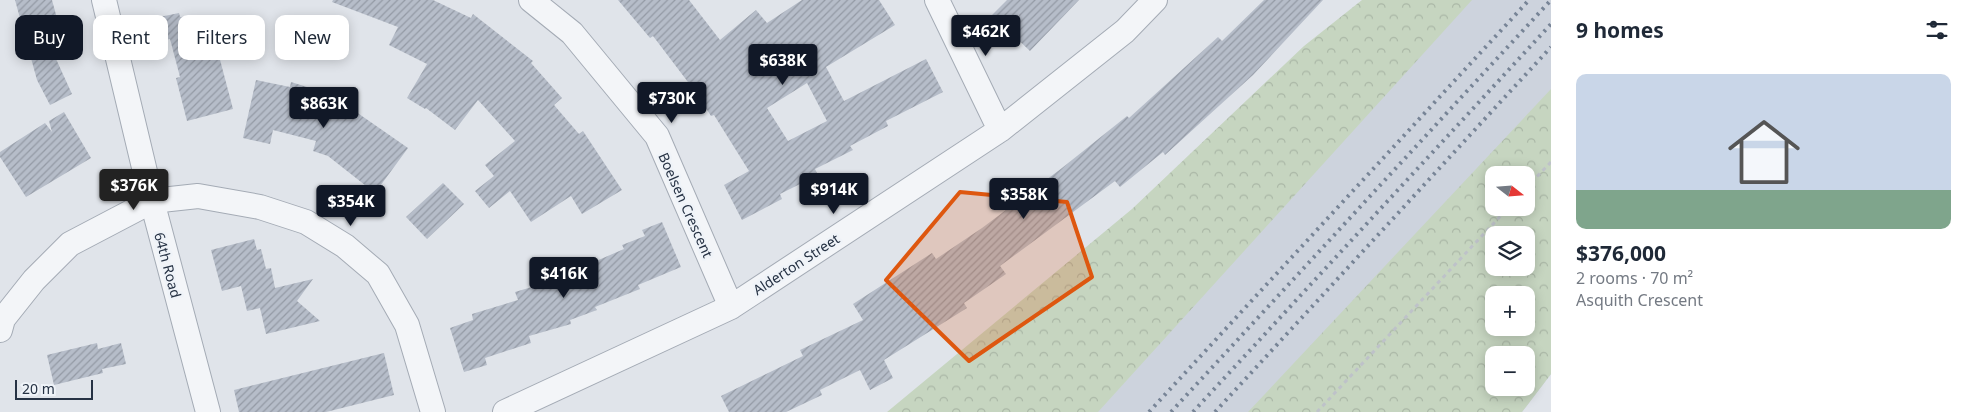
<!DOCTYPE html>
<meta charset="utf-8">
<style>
:root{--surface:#fff;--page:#f6f6f7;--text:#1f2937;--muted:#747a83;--line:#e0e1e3;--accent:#111827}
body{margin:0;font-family:"Noto Sans",sans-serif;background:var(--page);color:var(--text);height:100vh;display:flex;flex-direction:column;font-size:19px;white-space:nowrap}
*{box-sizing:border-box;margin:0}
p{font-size:16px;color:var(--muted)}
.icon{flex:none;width:28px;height:28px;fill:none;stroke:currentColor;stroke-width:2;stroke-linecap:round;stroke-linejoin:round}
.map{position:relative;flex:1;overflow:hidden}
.panel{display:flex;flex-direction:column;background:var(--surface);width:425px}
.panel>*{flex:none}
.top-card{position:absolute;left:15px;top:15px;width:475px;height:45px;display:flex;gap:10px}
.needle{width:32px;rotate:107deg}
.fabs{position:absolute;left:1485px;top:166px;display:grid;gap:10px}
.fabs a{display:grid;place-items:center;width:50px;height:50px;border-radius:10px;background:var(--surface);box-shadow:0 2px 12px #0003;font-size:25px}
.scale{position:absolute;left:15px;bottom:12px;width:78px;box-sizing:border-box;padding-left:5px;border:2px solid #263244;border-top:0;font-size:14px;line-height:18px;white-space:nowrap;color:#263244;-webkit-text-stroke:4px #eff3f8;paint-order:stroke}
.price{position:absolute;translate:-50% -42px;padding:0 11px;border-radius:5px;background:var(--accent);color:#fff;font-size:16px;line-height:32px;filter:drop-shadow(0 1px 2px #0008)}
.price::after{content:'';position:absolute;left:50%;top:30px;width:15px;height:11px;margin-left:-8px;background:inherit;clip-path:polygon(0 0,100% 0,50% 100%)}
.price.on{background:#222;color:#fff}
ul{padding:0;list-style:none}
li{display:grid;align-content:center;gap:10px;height:265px;padding:0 25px}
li+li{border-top:1px solid var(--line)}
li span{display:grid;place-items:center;height:155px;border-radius:10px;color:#555}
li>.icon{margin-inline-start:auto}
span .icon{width:90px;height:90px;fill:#fffc;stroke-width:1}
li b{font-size:21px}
h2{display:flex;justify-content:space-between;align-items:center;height:60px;padding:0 25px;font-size:21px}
.pill{padding:0 18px;border-radius:10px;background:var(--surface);box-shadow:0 2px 12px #0003;font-size:18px;line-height:45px}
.pill.on{background:var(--accent);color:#fff}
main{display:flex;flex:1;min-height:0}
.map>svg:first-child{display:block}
</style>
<main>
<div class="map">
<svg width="1551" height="412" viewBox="0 0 1551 412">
<defs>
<pattern id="forest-crowns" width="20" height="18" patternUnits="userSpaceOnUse" patternTransform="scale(1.25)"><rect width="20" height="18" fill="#c6d5c0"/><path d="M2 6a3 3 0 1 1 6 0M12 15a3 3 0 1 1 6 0" fill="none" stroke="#aab7a6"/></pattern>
<pattern id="building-hatch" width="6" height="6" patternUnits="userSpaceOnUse" patternTransform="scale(1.25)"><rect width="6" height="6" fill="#b6bdc9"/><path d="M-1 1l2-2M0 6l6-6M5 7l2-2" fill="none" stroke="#949aa5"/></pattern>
</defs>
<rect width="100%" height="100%" fill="#e0e4ea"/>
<path fill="#cdd3dd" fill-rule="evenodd" d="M1458,0h93v374l-29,38h-619zM1494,175h32v33h-32zM1494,235h32v33h-32zM1494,295h32v33h-32zM1494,355h32v33h-32z"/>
<path fill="url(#forest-crowns)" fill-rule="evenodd" d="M1362,0h110l-374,412h-211l245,-203 172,-163z
M1551,89v285l-29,38h-274zM1494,175h32v33h-32zM1494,235h32v33h-32zM1494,295h32v33h-32zM1494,355h32v33h-32z"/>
<path fill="url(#building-hatch)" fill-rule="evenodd" d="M15,0h37l6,22 -17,4 31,68 -22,11 -13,-25z
M333,0h100l38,18 2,-4 60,47 -2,2 31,35 -8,7 25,29 4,-3 39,59 -40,24 -11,-18 -40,26 -21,-31 -21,17 -14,-17 19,-15 -9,-11 30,-24 -37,-41 -23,30 -29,-22 -1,1 -18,-11 20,-34 -38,-19 9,-18 -66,-25z
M618,0h71l31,40 36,-30 11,13 35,-23h77l16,25 -69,42 18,34 82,-42 17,33 -57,29 2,5 -38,20 3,4 -38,19 3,6 -38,19 2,5 -40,21 -18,-35 25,-14 -35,-56 -3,1 -17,-26 -41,-54 -3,2zM807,83l20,38 -39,20 -21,-33z
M1007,0h72l-49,51 -38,-36z
M1264,0h59l-70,75 -88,80 -2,-3 -43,35 -5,-6 -115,85 6,8 -42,29 3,5 -83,52 9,18 -23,12 -10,-20 -40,20 2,5 -36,17h-57l-8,-16 82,-40 -3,-6 63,-30 -10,-16 79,-51 4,6 46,-31 80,-60 65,-52 2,2 89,-81 4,4z
M179,13l1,4 22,-1 1,40 15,-4 15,57 -46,12 -11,-43 4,-1 -10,-38 -19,4 -6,-23z
M256,80l34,7 1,-5 48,15 11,8 -1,2 59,41 -33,45 -47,-37 -15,-5 3,-10 -43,-11 -3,14 -27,-6z
M64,112l27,46 -65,39 -26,-40v-5l45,-29 7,9 -3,-11z
M443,183l21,21 -37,35 -21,-22z
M662,222l19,45 -43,18 2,4 -45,18 2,3 -27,10 1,4 -42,12 2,7 -46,15 2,7 -23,7 -14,-44 23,-8 -1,-6 46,-14 -3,-8 47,-14 19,-8 -1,-2 44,-19 -2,-4 23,-9 -3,-6z
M254,239l3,11 4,-1 5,20 5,-1 4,20 38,-9 -16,22 23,20 -54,13 -6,-26 -13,3 -6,-25 -19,5 -11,-41z
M97,343l1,6 23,-6 5,21 -24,5 1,4 -49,12 -7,-30z
M384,353l10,42 -68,17h-87l-5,-22z"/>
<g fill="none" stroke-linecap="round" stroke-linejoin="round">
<g stroke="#a4abb5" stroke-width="26">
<path id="minor" d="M104,0l48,201 56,211
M531,0l41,33 85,103 74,171
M937,0l63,130
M0,330l3,-11 31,-39 36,-36 82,-43 46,-5 62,11 46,15 39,24 33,28 29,51 26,87
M505,412l226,-105 269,-177 125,-99 30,-31"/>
</g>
<path stroke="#bec2c9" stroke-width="3" stroke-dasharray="4 4" stroke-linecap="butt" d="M1526,188l25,-26
M1317,412l191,-204"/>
<use href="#minor" stroke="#f3f5f8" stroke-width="24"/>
<path stroke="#778496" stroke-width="4" stroke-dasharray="2.5 5" stroke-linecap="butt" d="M1149,412l380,-412
M1171,412l380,-412
M1193,412l358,-388
M1215,412l336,-365"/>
</g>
<path fill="#de570f" fill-opacity="0.2" stroke="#de570f" stroke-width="4" stroke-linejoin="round" d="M960,192l107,10 25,75 -123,84 -83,-81z"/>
<g text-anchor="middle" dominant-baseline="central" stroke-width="5" stroke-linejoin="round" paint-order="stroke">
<g font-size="14" fill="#263244" stroke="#eff3f8">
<text transform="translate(686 205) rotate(66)">Boelsen Crescent</text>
<text transform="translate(796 264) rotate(-33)">Alderton Street</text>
<text transform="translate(168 265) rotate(75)">64th Road</text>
</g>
</g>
</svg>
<div class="fabs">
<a><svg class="needle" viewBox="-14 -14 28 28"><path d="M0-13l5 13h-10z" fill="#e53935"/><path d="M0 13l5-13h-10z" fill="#747a83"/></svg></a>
<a><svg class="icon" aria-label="layers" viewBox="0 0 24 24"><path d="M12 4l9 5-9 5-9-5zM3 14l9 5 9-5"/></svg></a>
<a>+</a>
<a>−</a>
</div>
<div class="scale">20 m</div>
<b class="price" style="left:986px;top:57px">$462K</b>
<b class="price" style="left:783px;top:86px">$638K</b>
<b class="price" style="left:672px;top:124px">$730K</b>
<b class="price" style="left:324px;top:129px">$863K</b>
<b class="price on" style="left:134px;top:211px">$376K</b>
<b class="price" style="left:834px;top:215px">$914K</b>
<b class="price" style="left:1024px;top:220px">$358K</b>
<b class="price" style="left:351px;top:227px">$354K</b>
<b class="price" style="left:564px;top:299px">$416K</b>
<div class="top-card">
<a class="pill on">Buy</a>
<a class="pill">Rent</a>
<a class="pill">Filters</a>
<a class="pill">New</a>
</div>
</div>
<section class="panel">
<h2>9 homes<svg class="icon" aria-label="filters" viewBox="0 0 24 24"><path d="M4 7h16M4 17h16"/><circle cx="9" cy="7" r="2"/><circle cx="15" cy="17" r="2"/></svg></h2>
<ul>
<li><span style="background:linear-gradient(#c9d6e8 75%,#7fa58c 0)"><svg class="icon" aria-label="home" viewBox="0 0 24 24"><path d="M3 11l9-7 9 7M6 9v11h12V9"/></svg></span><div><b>$376,000</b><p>2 rooms · 70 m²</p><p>Asquith Crescent</p></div></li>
</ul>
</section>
</main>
